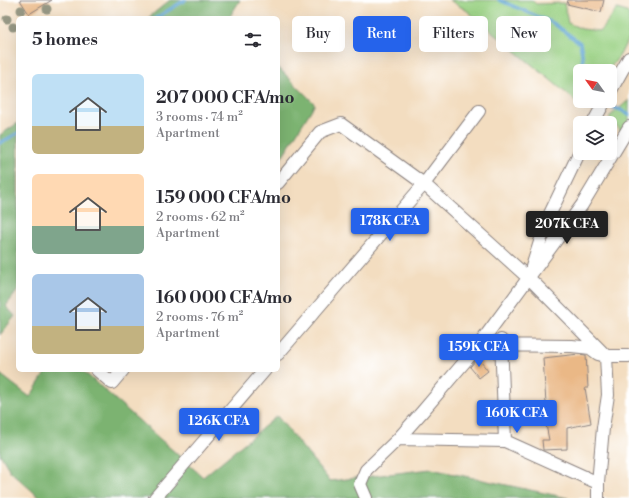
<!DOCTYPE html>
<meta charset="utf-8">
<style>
:root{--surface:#fff;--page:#f2f2f3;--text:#2b2b33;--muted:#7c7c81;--accent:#2563eb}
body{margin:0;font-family:"Libre Bodoni",serif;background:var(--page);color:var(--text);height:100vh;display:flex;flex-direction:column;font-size:15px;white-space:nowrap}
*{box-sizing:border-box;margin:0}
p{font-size:13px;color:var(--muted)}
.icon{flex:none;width:22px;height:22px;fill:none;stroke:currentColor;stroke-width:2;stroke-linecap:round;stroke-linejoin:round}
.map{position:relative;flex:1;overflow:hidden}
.side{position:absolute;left:16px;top:16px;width:264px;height:356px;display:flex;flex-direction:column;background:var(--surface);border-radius:6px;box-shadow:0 4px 16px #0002}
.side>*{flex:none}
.hud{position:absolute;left:292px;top:16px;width:277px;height:36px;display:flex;gap:8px}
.needle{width:26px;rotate:303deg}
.controls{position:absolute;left:573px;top:64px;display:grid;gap:8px}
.controls a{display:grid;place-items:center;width:44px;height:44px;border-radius:6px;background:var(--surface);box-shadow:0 4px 16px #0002;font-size:20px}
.price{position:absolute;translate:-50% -34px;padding:0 9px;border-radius:4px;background:var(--accent);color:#fff;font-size:13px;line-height:26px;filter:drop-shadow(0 1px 2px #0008)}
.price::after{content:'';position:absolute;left:50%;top:24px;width:12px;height:9px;margin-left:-6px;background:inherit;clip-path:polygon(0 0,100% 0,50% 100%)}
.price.selected{background:#222;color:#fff}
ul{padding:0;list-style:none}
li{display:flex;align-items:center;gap:12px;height:100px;padding:0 16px}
li span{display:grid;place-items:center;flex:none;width:112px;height:80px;border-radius:6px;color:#555}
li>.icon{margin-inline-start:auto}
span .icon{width:48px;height:48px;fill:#fffc;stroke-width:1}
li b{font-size:17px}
h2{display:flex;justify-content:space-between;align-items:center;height:48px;padding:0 16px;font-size:17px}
.pill{padding:0 14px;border-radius:6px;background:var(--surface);box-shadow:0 4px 16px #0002;font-size:14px;line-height:36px}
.pill.selected{background:var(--accent);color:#fff}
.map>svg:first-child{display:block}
</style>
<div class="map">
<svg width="629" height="498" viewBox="0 0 629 498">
<rect width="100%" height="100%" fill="#fff"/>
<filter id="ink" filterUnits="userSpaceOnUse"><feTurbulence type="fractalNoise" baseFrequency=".025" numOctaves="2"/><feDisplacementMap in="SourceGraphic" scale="8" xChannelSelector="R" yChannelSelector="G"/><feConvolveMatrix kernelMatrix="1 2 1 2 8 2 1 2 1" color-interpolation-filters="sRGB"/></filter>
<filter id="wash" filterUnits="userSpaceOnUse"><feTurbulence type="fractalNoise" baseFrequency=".012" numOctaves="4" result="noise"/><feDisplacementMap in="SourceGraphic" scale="16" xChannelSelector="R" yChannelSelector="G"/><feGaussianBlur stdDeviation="0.9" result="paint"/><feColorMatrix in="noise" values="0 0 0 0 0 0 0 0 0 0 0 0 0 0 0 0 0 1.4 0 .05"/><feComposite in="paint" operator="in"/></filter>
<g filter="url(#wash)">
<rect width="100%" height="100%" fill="#f3ddc0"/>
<path fill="#9ad183" stroke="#5e7a5f" d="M449,0h83l4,4 28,-1 4,20 14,6 18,2 17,-22 10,3 2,2v23l-9,18 -12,16h-28v30h7l-4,6 -117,-97z
M629,100v40l-20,-23z"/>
<path fill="#7bb371" stroke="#4e6a56" d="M170,0h70l-11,18h-81z
M278,67l37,37 -37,59z
M18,123v167l-12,16 9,10 -15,19v-200z
M47,370h35l121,107 74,-61 53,65 101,-12 137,29h-528l-30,-27 -10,-17v-80l30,23z"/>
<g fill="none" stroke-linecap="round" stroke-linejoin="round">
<path stroke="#5fa4d4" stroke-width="3.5" d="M499,0l54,23 27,20 3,16 -7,27 4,5
M156,18l29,-18
M593,101l7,2
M606,105l15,5 8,5
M0,143l18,-10"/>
</g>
<g id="blocks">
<path fill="#eab886" d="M20,0h32l-23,14z
M568,0h36l-3,12 -34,-8z
M579,354l7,1 2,33h-3l6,35 -24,5v21l-24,1 -1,-10h7l-7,-36 4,-1 -3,-45z
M478,358l10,13 -9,7 -9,-11z"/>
</g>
</g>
<g filter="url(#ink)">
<use href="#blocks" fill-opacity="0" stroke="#8a807e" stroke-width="1"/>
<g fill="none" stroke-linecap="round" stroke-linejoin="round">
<g stroke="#8a807e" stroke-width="14">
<path id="minor" d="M610,92l19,-34
M593,123l12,-22
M278,183l42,-51 21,-8 83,60 110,99 72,73h23
M532,267l15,-47 33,-69
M501,340l4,101 93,42
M479,345l93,1 18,2 8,6 8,2 2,39 -5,33 -5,55v15
M278,354l146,-170 55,-73
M97,370l15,13 11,-13
M398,439l107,2
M155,498l110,-128
M366,498l-6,-14 6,-14 32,-31 24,-27 57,-67 103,-140 47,-78"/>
</g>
<use href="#minor" stroke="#fff" stroke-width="12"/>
</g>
<g fill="#979885">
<circle cx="47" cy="9" r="4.5"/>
<circle cx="21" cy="10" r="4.5"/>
<circle cx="7" cy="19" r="4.5"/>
<circle cx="13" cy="27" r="4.5"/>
</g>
</g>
</svg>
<div class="controls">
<a><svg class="needle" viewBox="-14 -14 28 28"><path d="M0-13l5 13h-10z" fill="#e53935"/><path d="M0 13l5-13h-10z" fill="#7c7c81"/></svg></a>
<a><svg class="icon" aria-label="layers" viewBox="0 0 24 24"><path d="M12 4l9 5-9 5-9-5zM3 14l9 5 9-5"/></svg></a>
</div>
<b class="price" style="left:390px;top:242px">178K CFA</b>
<b class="price selected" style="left:567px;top:245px">207K CFA</b>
<b class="price" style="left:479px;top:368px">159K CFA</b>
<b class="price" style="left:517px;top:434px">160K CFA</b>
<b class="price" style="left:219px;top:442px">126K CFA</b>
<div class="hud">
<a class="pill">Buy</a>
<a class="pill selected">Rent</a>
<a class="pill">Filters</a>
<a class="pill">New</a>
</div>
<section class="side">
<h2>5 homes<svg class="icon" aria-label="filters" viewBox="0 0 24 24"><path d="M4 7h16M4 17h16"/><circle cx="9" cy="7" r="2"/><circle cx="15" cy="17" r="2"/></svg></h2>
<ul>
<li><span style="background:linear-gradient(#bfe0f5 65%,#c2b280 0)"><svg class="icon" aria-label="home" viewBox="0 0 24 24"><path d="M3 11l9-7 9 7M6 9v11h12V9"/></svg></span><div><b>207 000 CFA/mo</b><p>3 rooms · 74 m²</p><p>Apartment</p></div></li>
<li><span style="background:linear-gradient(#ffd9b3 65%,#7fa58c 0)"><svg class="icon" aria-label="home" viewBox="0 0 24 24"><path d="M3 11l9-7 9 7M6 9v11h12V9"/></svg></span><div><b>159 000 CFA/mo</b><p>2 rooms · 62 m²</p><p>Apartment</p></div></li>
<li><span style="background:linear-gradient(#a9c7e8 65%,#c2b280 0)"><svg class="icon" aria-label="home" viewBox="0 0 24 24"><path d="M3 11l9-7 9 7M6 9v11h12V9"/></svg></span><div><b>160 000 CFA/mo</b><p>2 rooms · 76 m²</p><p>Apartment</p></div></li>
</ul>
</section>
</div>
